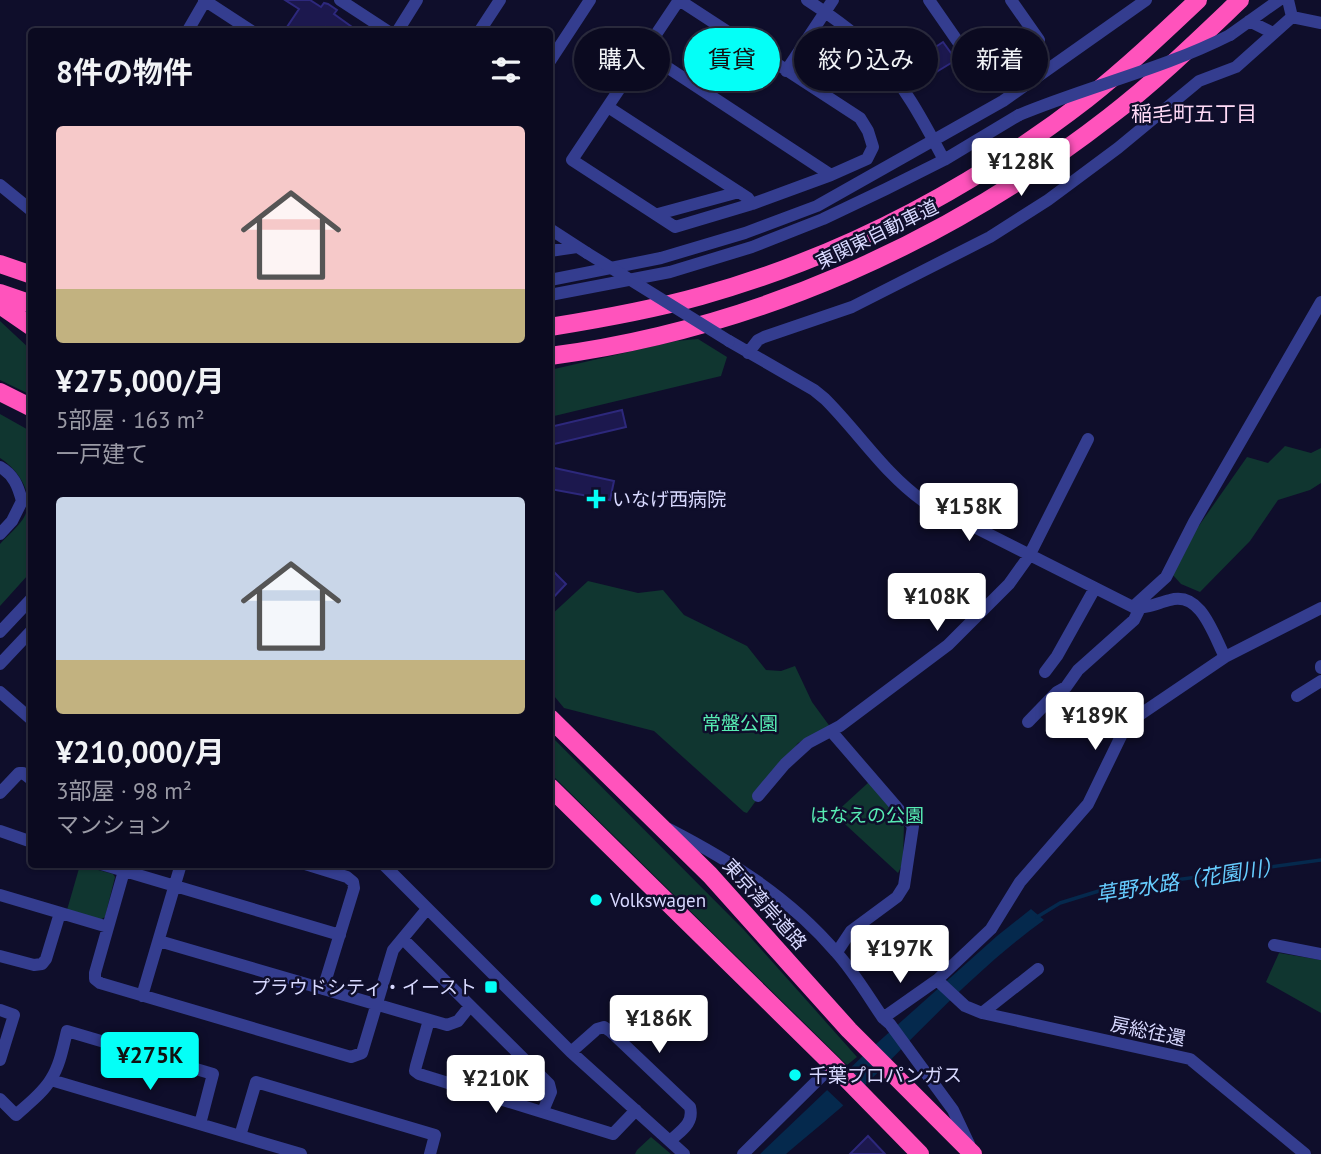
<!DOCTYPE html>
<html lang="ja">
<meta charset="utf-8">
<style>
:root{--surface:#0b0a20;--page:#19182d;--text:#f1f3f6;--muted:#9a9aa5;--line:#2b2b3e;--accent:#04fff7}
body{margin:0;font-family:"PT Sans","Noto Sans JP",sans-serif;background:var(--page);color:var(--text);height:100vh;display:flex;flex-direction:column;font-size:26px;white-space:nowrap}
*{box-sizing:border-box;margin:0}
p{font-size:23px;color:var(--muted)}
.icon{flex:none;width:38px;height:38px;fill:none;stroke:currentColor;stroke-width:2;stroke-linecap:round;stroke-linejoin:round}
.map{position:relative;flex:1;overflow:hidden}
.sheet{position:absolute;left:28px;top:28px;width:525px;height:840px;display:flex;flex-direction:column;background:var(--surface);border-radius:7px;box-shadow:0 2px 5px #0004,0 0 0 2px var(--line)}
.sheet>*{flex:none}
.banner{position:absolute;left:574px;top:28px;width:640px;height:63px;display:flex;gap:14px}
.price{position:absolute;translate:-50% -60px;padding:0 16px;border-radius:7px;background:#fff;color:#222;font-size:23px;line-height:46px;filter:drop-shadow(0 2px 4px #0008)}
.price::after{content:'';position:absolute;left:50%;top:42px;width:21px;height:16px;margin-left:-10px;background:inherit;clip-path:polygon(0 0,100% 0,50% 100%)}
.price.selected{background:var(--accent);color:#111}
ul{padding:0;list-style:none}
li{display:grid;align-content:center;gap:14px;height:371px;padding:0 28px}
li span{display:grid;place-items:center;height:217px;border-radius:7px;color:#555}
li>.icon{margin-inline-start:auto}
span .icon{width:126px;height:126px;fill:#fffc;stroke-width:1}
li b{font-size:30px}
h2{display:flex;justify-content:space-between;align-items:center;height:84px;padding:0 28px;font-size:30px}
.pill{padding:0 24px;border-radius:32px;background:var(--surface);box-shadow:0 2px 5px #0004,0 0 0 2px var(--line);font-size:24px;line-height:63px}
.pill.selected{background:var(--accent);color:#111}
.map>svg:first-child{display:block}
</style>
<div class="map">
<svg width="1321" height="1154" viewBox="0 0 1321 1154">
<rect width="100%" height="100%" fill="#0f0e2b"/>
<path fill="#103630" d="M0,321l31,29v45l-31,-15z
M698,339l29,18 -6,19 -171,41v-47l126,-29z
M0,414l32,18 -1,136 -3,7 -28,31v-62c7,-8 17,-16 23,-25 14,-22 -4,-49 -23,-61z
M1285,446l26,7 10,-5v35l-11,7 -32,10 -28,41 -50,51 -19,-8 -9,-10 19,-37 56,-80 21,6z
M588,581l50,12 25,-3 21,25 63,31 19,24 15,1 14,-5 17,36 19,26 -33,15 -51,70 -3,-1 -90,-81 -90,-23 -14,-17v-75z
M550,735l194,195 113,127 -10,8 -297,-292z
M869,782l35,41 -1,40 -5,10 -64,-59z
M80,865l33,9 2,3 -10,40 -5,3 -33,-10z
M1279,953l42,7v53l-55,-31z
M651,1137l20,17h-36l2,-4z"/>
<path fill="#05294d" d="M1031,909l13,11c-68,49 -125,113 -185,171 -23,22 -49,42 -73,63h-26l106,-101 131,-117z"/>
<path fill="#0f0e2b" d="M847,1068l19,18 -21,21 -19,-18z"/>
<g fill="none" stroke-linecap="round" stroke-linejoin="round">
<path stroke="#05294d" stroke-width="3.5" d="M1037,917l23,-14 42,-13 219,-30"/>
</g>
<path fill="#1c184e" stroke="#2d287c" stroke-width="2" d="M285,0h25l11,7 3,-4 4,1 9,6 -3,4 25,18h-25l-8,-5 -4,5h-28l-7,-5 12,-18z
M943,42l13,18 -23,14 -11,-18z
M622,410l4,17 -76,18v-18z
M550,467l64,14 -4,19 -60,-11z
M555,573l11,11 -16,17v-23z
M868,1136l17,18h-35z"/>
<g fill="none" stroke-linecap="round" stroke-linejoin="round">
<path stroke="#343d8f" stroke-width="12" d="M204,0l49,32
M340,0l49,32
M679,0l181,118 8,13 5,16 -6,12 -36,16 -79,29 -77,23 -103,-67z
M807,0c23,15 46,31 65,50 30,31 52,72 72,110
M929,0l54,78 56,-38 -28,-40
M1292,17l29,6
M1249,21l24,12
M187,32l18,-31
M397,32l20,-32
M479,32l21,-32
M1230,35l49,-35
M644,52l187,123
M550,61l40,-61
M786,71l47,-71
M608,107l140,91 4,6
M0,185l32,26
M658,214l81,-22
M550,229l37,24
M550,251l27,-4
M550,280l111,-22 84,-25 72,-27 186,-105 143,-101
M550,295l120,-23 82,-25 71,-28 63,-30 58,-29 75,-45
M729,341l85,49 11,9c34,34 59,74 98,102l210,106c14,2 24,-4 37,-7 31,-9 43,34 55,57
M748,353l10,-13 6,-3 88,-30 138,-70 58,-37 70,-52 81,-67 37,-14 56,-50 -4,-17
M0,467c14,8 18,19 22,34l-10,20 -12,13
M1133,607l33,-30 28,-55 127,-220
M0,632l32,-34
M0,664l32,-34
M1321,666v2
M1045,672l12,-16 38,-68
M0,692l32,28
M1297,696l24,-15
M1028,722l29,-30 9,-5 12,-17 56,-50 6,-12
M831,731l82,95 -9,60 -7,11 -46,34 -14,21
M0,793l19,-20h4l9,7
M758,796l27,-32 23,-21 32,-17 108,-81 61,-61 20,-28 59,-117
M669,829c62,32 121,69 167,123 18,20 32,44 47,66l7,6 63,86 16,34
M0,831l32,11
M101,864l239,71
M126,864l-31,109v6l5,4 251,74 11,-4 31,-103 34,-41
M305,864l42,13 6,5 1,6 -31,101
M383,864l188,188 113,102
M0,895l108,32
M403,939l146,145 2,8 -8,19
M159,941l288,84 11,-4 12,-15
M1274,945l47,9
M0,956l34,9 8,-1 4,-5 14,-46
M937,980l28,26 17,7 208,46 115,95
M142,996l39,-132
M0,1010l14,5 -14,45
M982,1013l56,-44
M883,1018l54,-38 54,-51 29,-47 68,-78 36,-74 8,-10 93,-63 96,-49
M429,1020l-13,46 -1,5 4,3 194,60 23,-24
M571,1052l26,-23 7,-2 6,4 80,76c4,16 -8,23 -19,33
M51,1080l189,56
M0,1099l16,16c12,-11 27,-22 35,-36 9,-14 12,-32 16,-48l146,43 -13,50
M301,1154l-61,-18 16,-54 179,53 -5,19
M743,1154l90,-89"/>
<path stroke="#ff53bc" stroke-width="18" d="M0,264l32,11
M0,293l32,11
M0,305l32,22
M550,327c50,-8 101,-17 151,-31 140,-39 271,-108 386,-197 39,-31 75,-65 111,-99
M550,356c204,-27 397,-113 559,-239 47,-36 89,-77 131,-117
M0,392l32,16
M550,718l160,157 139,155 124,124
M550,787l283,278 87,89"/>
<path stroke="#343d8f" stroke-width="12" d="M1019,115c70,-29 144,-46 211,-80
M587,253l142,88"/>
</g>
<g fill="#04fff7" stroke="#0f0e2b" stroke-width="2.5">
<path d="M592.5 488.5h7v7h7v7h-7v7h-7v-7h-7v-7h7z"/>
<circle cx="596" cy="900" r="7"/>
<rect x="484" y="980" width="14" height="14" rx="3.5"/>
<circle cx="795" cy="1075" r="7"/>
</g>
<g text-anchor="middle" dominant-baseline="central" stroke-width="5" stroke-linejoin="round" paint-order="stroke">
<g font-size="19" fill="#d8d9ff" stroke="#0f0e2b">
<text transform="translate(877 234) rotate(-26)">東関東自動車道</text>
<text transform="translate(765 904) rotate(48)">東京湾岸道路</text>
<text transform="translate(1148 1031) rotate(12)">房総往還</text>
</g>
<g font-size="19" fill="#d8d9ff" stroke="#0f0e2b" text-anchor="start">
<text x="612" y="499">いなげ西病院</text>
<text x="610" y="900">Volkswagen</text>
<text x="477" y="987" text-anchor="end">プラウドシティ・イースト</text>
<text x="809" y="1075">千葉プロパンガス</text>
</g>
<g font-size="19" fill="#57ecb3" stroke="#0f0e2b">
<text x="740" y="723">常盤公園</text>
<text x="867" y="815">はなえの公園</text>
</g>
<g font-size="21" fill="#ffdaf6" stroke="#0f0e2b">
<text x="1194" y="113">稲毛町五丁目</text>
</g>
<g font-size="21" font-style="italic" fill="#66cdff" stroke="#0f0e2b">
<text transform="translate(1189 880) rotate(-9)">草野水路（花園川）</text>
</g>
</g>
</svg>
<b class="price" style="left:1021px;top:198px">¥128K</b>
<b class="price" style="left:969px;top:543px">¥158K</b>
<b class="price" style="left:937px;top:633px">¥108K</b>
<b class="price" style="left:1095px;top:752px">¥189K</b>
<b class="price" style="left:900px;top:985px">¥197K</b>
<b class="price" style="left:659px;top:1055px">¥186K</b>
<b class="price selected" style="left:150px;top:1092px">¥275K</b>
<b class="price" style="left:496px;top:1115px">¥210K</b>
<div class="banner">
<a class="pill">購入</a>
<a class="pill selected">賃貸</a>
<a class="pill">絞り込み</a>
<a class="pill">新着</a>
</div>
<section class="sheet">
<h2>8件の物件<svg class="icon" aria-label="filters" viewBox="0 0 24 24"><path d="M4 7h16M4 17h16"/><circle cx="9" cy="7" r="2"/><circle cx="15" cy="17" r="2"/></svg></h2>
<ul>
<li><span style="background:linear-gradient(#f6c9c9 75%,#c2b280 0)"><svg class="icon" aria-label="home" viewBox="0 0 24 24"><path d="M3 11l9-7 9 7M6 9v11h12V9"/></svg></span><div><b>¥275,000/月</b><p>5部屋 · 163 m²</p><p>一戸建て</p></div></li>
<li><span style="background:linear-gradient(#c9d6e8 75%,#c2b280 0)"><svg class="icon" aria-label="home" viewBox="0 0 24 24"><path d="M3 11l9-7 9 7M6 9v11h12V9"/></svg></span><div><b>¥210,000/月</b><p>3部屋 · 98 m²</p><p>マンション</p></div></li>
</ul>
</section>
</div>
